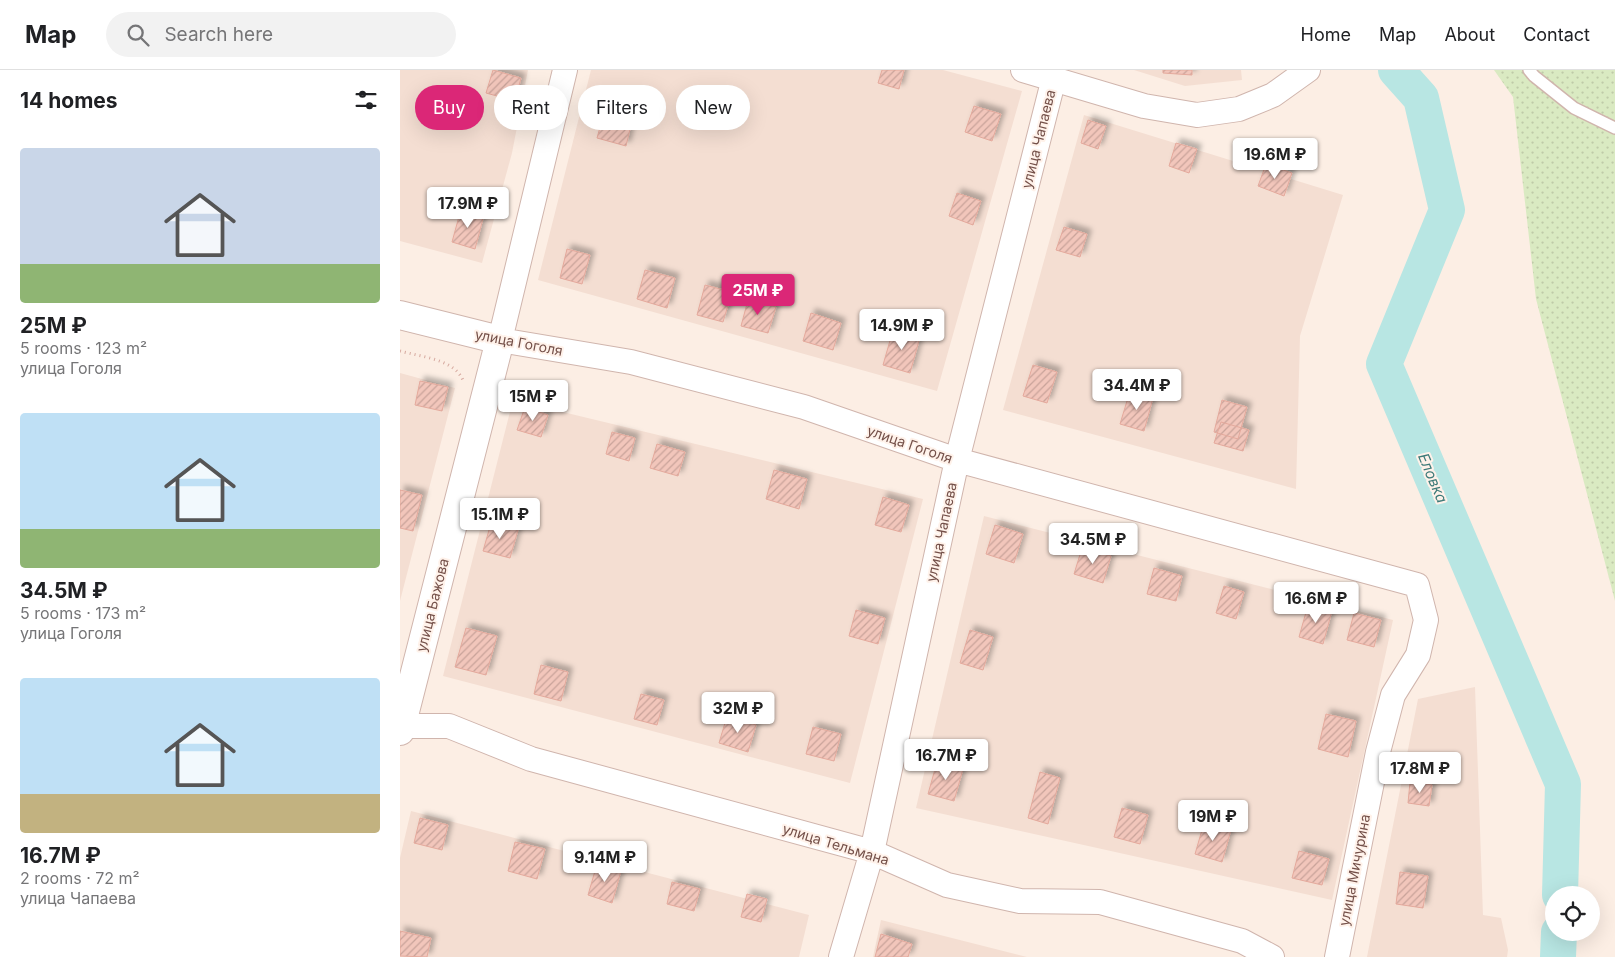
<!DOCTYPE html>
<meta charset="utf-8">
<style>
:root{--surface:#fff;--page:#f2f2f2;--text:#202124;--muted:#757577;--line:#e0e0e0;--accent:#db2777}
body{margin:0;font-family:Inter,sans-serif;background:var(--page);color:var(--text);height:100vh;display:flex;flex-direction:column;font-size:19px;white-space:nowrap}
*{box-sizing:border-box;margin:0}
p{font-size:16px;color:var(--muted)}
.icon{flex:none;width:28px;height:28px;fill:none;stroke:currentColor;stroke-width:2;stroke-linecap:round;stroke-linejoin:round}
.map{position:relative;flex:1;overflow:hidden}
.side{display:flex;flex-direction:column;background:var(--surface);width:400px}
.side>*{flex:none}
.hud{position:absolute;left:15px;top:15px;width:475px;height:45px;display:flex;gap:10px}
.tools{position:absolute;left:1145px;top:816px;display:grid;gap:10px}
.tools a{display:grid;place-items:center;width:55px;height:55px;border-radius:50%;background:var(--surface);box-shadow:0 5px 20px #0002;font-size:25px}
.price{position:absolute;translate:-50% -42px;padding:0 11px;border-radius:5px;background:#fff;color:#222;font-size:16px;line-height:32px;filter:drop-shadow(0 1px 2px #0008)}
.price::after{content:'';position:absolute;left:50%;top:30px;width:15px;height:11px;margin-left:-8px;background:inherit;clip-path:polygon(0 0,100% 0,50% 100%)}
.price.on{background:var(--accent);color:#fff}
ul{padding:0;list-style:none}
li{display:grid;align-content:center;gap:10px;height:265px;padding:0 20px}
li span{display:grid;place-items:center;height:155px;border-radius:5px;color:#555}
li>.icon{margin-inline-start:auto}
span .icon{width:90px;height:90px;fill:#fffc;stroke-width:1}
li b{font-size:21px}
h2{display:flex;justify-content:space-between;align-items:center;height:60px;padding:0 20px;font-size:21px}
.chip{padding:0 18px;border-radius:22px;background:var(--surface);box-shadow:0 5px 20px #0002;font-size:18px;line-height:45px}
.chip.on{background:var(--accent);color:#fff}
header{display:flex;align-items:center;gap:30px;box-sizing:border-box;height:70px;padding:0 25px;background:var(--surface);border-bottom:1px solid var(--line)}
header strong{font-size:24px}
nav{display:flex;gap:28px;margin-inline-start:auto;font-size:18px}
.search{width:350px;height:45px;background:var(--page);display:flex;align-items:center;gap:12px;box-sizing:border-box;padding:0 18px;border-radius:28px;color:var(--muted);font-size:19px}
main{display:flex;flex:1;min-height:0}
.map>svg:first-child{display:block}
</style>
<header>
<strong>Map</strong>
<div class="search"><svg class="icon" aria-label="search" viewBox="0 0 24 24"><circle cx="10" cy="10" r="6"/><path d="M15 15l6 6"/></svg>Search here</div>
<nav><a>Home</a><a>Map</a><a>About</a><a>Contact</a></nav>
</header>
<main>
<section class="side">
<h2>14 homes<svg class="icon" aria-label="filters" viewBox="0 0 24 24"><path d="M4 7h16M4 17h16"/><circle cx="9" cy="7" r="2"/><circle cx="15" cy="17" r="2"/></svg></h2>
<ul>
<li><span style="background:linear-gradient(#c9d6e8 75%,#8fb573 0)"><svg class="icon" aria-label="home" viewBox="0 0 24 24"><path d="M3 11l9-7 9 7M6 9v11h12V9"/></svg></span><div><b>25M ₽</b><p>5 rooms · 123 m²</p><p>улица Гоголя</p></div></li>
<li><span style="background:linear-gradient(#bfe0f5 75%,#8fb573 0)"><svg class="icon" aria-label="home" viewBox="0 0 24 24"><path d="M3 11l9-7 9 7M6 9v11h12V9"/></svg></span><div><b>34.5M ₽</b><p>5 rooms · 173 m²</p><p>улица Гоголя</p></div></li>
<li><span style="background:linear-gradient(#bfe0f5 75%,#c2b280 0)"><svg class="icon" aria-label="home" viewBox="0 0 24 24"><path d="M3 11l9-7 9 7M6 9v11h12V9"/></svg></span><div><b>16.7M ₽</b><p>2 rooms · 72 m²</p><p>улица Чапаева</p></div></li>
</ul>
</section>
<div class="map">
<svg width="1215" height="887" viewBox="0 0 1215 887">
<defs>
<pattern id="grass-dots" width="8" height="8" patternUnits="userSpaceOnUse" patternTransform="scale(1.25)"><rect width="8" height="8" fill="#daeac2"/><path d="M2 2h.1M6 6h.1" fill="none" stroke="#bfcaa8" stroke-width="1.8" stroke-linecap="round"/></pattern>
<pattern id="building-hatch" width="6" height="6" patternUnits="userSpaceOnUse" patternTransform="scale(1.25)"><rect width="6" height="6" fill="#f2c6bb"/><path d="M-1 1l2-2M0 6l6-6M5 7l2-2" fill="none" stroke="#c9a39a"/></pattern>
<filter id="shadow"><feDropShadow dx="4.5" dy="-4.5" stdDeviation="2.5" flood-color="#0004"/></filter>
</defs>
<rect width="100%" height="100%" fill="#fceee4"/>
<path fill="#f4ded2" d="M0,0h128l-16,83 -30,110 -82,-22z
M191,0h352l79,21 -85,300 -399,-111z
M734,0h107l1,10 -57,6z
M684,45l259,80 -43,141 -4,153 -293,-79z
M0,303l55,15 -55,213z
M113,330l410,99 -73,284 -407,-107z
M584,446l409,104 -61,280 -416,-92z
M1075,617l8,228 18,3 7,32 -1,7h-140l51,-258z
M11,741l398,104 -10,42h-399v-99z
M481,850l146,37h-154z"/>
<path fill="url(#grass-dots)" d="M1094,0h121v531l-79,-302 -23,-202z"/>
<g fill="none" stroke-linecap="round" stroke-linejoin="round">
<path stroke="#b8e6e3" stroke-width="36" d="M996,0l25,28 26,112 -63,154 179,420 -3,111
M1158,887l1,-25"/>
</g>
<path fill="url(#building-hatch)" stroke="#e4a99c" filter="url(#shadow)" d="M93,0l28,8 -6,23 -29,-8z
M482,0h22l-5,19 -21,-6z
M763,0h29v5l-29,-2z
M574,36l27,8 -9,27 -27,-9z
M204,43l28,8 -6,25 -29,-8z
M688,50l18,6 -8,23 -17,-6z
M776,73l21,6 -8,24 -20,-7z
M866,94l26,9 -8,23 -26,-10z
M557,123l24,8 -8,24 -24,-9z
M61,139l23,6 -9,34 -23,-7z
M664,157l23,7 -7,23 -24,-7z
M167,179l23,6 -8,29 -22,-6z
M245,200l30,8 -8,30 -30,-9z
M305,215l27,7 -9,30 -26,-7z
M348,230l28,7 -8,26 -27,-7z
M411,243l30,10 -8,27 -30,-9z
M493,260l27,7 -10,36 -27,-8z
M633,295l24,7 -10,31 -24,-7z
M20,311l28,6 -6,24 -27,-6z
M730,321l23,7 -9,33 -24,-7z
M822,330l25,7 -9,32 -24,-7z
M125,337l23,8 -7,22 -24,-7z
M821,352l28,8 -6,21 -29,-8z
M212,362l23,6 -6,23 -23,-7z
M257,374l28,8 -7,24 -28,-8z
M374,400l33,9 -8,30 -33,-10z
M0,420l22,5 -9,36 -13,-3z
M483,427l26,8 -8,27 -26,-7z
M91,453l27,7 -8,28 -27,-7z
M595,455l28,9 -9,29 -28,-9z
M682,478l29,8 -8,27 -29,-9z
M754,498l28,8 -6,25 -29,-7z
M824,516l20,6 -8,27 -20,-6z
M908,535l24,6 -9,33 -24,-7z
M456,540l29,8 -7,26 -29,-8z
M954,543l27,7 -7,27 -27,-7z
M66,558l31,8 -11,39 -31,-8z
M570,560l23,7 -10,33 -23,-7z
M141,595l27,7 -7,29 -27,-7z
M241,624l23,6 -7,25 -23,-6z
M926,644l30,7 -8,36 -30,-8z
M327,646l29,9 -8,27 -29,-9z
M413,657l28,7 -7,27 -28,-7z
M537,692l26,7 -9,32 -26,-7z
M640,702l20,6 -12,46 -20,-6z
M1010,712l22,3 -3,21 -21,-3z
M722,738l26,7 -8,29 -26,-7z
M20,748l28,7 -6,25 -28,-7z
M804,753l27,7 -9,32 -27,-8z
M115,772l30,7 -8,30 -29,-8z
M899,781l30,8 -7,26 -30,-7z
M197,794l24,7 -9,32 -24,-8z
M1000,802l28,4 -5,32 -27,-4z
M272,812l28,7 -6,22 -27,-7z
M347,824l20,5 -6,23 -20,-5z
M0,861l31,7 -4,19 -27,-1z
M481,864l31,10 -4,13h-33z"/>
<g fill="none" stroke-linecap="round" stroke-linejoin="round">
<g stroke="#d0b5ad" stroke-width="14">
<path id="service" d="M1129,0l5,6 40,32 41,20"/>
</g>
<g stroke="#d0b5ad" stroke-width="26">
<path id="minor" d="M165,0l-65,270 131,22 173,45 153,53 460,125 9,35 -8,35 -25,40 -15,57 -41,205
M623,0l121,36 53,9 42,-6 34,-14 35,-25
M0,656h49l82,33 341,93 75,33 73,16 80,1 142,39 30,16
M441,887l31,-105 85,-392 97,-382"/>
</g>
<g stroke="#d0b5ad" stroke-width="30">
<path id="tertiary" d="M0,245l100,25 -100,391"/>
</g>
<path stroke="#d6a99f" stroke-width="3" stroke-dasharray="1 4" stroke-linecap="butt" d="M0,281c21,6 57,8 64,32"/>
<use href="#service" stroke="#fff" stroke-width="11"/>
<use href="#minor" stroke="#fff" stroke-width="24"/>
<use href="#tertiary" stroke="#fff" stroke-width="28"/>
</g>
<g text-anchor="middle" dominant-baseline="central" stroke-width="4" stroke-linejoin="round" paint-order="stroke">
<g font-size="14" fill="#745049" stroke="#fff2ea">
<text transform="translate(638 69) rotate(-76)">улица Чапаева</text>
<text transform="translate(119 272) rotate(11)">улица Гоголя</text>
<text transform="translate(510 374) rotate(19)">улица Гоголя</text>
<text transform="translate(541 462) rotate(-78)">улица Чапаева</text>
<text transform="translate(32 535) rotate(-76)">улица Бажова</text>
<text transform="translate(436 774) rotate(17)">улица Тельмана</text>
<text transform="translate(954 800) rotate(-79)">улица Мичурина</text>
</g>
<g font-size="15" font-style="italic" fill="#3d7a78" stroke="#fff2ea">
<text transform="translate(1033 408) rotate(67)">Еловка</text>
</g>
</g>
</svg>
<div class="tools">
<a><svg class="icon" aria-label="locate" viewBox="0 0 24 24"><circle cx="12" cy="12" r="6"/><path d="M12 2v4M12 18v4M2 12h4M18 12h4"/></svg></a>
</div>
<b class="price" style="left:875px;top:110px">19.6M ₽</b>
<b class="price" style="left:68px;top:159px">17.9M ₽</b>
<b class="price on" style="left:358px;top:246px">25M ₽</b>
<b class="price" style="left:502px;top:281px">14.9M ₽</b>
<b class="price" style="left:737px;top:341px">34.4M ₽</b>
<b class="price" style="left:133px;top:352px">15M ₽</b>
<b class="price" style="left:100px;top:470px">15.1M ₽</b>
<b class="price" style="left:693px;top:495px">34.5M ₽</b>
<b class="price" style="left:916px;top:554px">16.6M ₽</b>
<b class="price" style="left:338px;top:664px">32M ₽</b>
<b class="price" style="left:546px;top:711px">16.7M ₽</b>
<b class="price" style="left:1020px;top:724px">17.8M ₽</b>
<b class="price" style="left:813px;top:772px">19M ₽</b>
<b class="price" style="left:205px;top:813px">9.14M ₽</b>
<div class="hud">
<a class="chip on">Buy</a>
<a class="chip">Rent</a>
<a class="chip">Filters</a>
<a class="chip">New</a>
</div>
</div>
</main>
